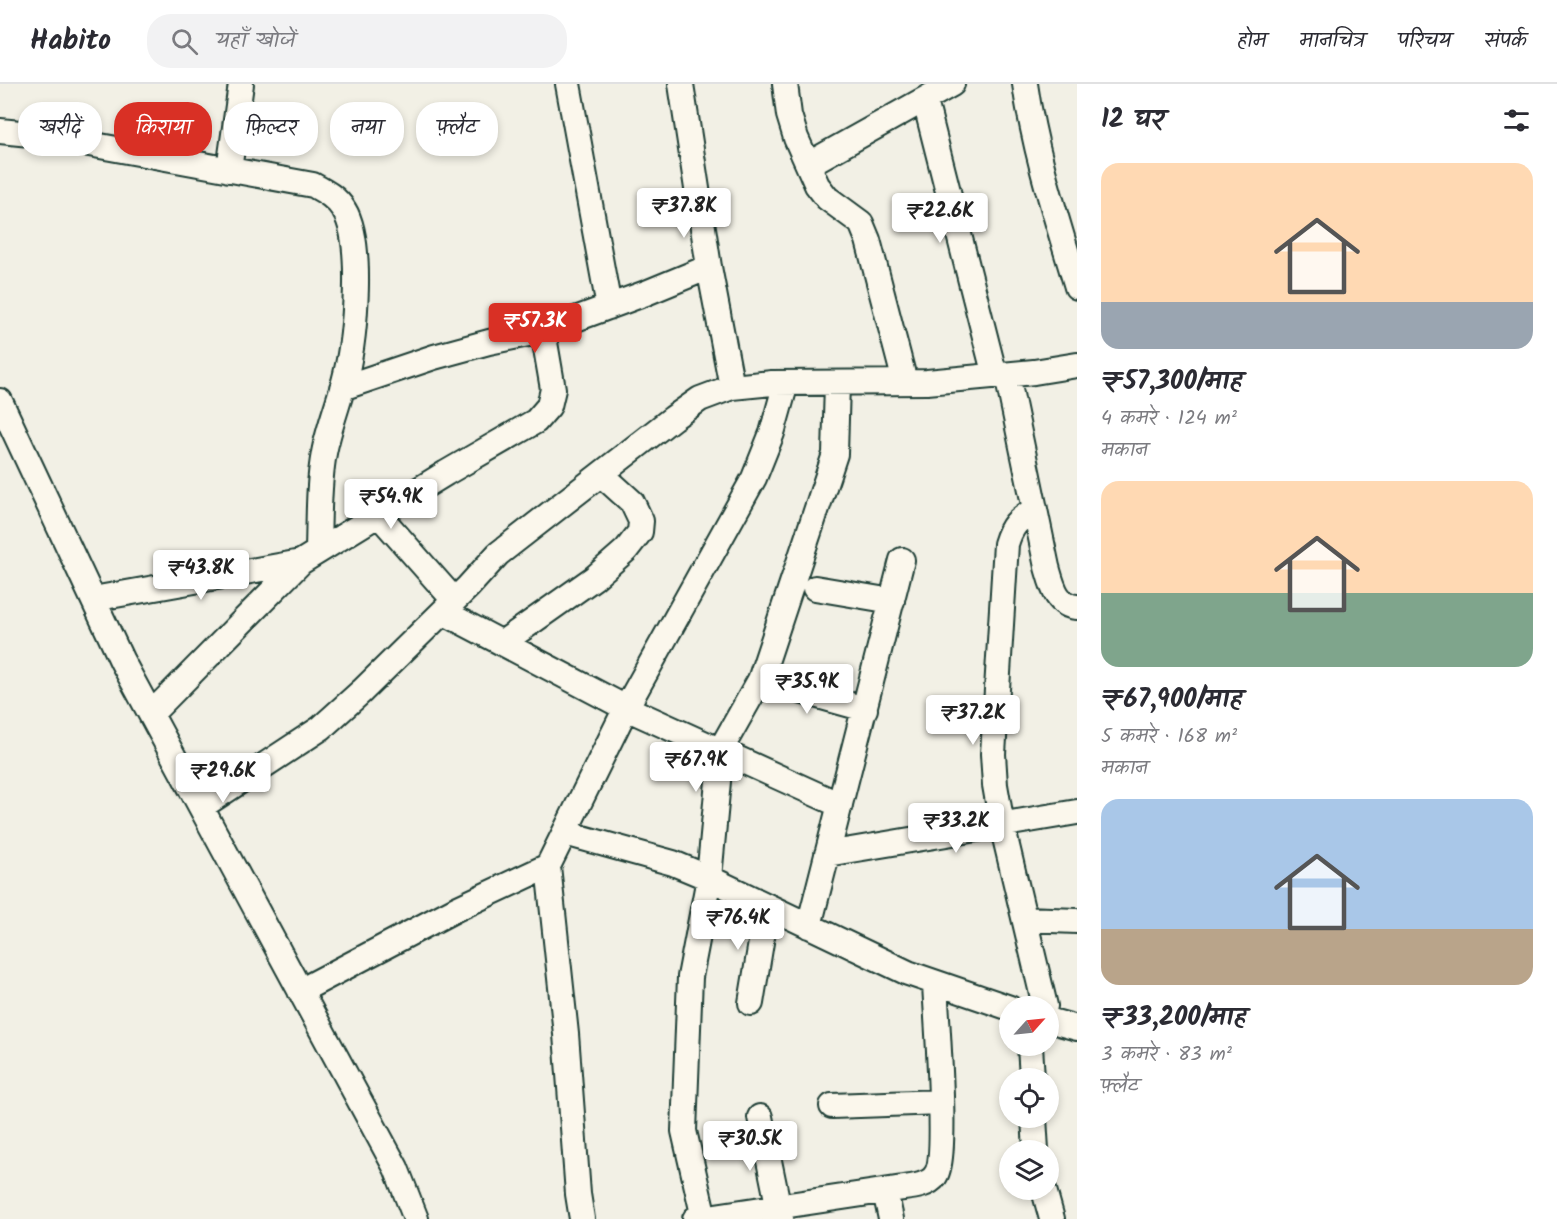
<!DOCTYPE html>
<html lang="hi">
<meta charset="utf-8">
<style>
:root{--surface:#fff;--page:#f2f2f3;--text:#2b2b33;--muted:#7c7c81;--line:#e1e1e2;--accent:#d93025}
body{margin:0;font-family:Kalam,"Playpen Sans Deva",sans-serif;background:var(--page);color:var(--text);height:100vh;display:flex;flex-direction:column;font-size:22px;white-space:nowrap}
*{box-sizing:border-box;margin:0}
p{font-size:20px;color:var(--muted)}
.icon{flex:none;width:33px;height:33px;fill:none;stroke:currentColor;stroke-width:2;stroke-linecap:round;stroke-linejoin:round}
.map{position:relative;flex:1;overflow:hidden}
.panel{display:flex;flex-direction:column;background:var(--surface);width:480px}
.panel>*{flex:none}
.hud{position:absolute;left:18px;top:18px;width:570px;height:54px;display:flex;gap:12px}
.needle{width:39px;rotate:63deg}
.tools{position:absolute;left:999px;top:912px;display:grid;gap:12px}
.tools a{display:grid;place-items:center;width:60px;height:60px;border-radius:50%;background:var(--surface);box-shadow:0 3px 9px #0003;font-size:30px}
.price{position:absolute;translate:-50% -51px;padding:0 14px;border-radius:6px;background:#fff;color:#222;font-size:20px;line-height:39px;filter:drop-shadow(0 2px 3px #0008)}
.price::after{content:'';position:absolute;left:50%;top:36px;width:18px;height:14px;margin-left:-9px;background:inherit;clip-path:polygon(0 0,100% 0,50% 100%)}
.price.on{background:var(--accent);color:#fff}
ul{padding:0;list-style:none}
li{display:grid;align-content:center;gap:12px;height:318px;padding:0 24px}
li span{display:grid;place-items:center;height:186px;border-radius:18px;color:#555}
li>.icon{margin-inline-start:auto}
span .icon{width:108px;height:108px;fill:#fffc;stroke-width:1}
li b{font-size:26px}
h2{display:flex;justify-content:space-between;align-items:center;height:72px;padding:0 24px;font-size:26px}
.tag{padding:0 21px;border-radius:24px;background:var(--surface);box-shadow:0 3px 9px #0003;font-size:21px;line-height:54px}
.tag.on{background:var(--accent);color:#fff}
header{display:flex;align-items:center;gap:36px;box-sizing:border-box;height:84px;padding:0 30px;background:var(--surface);border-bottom:2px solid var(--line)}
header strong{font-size:28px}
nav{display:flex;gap:33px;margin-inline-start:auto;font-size:21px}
.search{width:420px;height:54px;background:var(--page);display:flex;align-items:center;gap:15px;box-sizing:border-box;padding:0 21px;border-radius:24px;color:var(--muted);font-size:22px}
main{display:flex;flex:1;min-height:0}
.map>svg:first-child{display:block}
</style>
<header>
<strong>Habito</strong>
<div class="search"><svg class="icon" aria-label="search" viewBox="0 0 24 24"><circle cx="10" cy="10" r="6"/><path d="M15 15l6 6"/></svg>यहाँ खोजें</div>
<nav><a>होम</a><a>मानचित्र</a><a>परिचय</a><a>संपर्क</a></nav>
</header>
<main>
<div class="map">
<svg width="1077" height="1135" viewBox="0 0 1077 1135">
<rect width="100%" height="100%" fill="#f2f0e5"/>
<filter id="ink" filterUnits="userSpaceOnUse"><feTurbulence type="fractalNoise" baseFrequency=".0167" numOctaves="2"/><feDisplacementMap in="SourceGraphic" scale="12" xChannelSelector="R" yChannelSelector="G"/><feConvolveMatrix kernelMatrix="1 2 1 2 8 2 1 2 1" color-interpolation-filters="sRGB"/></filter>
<g filter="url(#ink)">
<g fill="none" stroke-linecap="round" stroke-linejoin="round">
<g stroke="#1f3d34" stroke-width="28">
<path id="street" d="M568,0l41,223
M681,0l28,183 23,120
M785,0l4,31 7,23 21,47 10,13 34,25 7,17 37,142
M1025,0c10,70 32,136 52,203
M925,17l70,275
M0,47l40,4 273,50c13,7 24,13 31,25 20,32 11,127 2,164 -6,26 -17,52 -22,79 -6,32 -5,65 -6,97
M809,80l143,-80
M229,86l12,-86
M1007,291l40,192c5,17 9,39 30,40
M342,304l92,-31 55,-15 54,-11 103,-38 63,-26
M0,317l122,260 274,507 20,51
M1035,425c-18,12 -23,15 -29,35l-13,210 2,31 7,40 43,181
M378,430l76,86
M815,504l77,13
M93,515l208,-37
M443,528l183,96 214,97
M502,559l92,-65 32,-28 14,-18 1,-11 -9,-19 -31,-28
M760,596l105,29
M151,630l150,-152 145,-89 90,-52 13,-15 4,-17 -10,-58
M201,723l120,-79 41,-37 106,-104 30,-33 175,-136 27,-19 32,-12 40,-4 155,-1 107,-10 43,-7
M565,749l108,30 36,15 199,95 102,35
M827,770l250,-42
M1025,835l52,2
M809,842l93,-366
M300,907l156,-82 92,-43
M751,919l16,-97
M1048,936l29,8
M1030,962l2,32
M832,1022l109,-4
M760,1033l21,102
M1034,1034l2,32
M1044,1106l8,29
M885,1107l6,28
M704,1134l-20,-87 6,-154 19,-99 12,-129 39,-69 75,-226 2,-71
M582,1135l-4,-25 -12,-160 -18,-168 78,-158 128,-230 18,-45 14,-50
M695,1135l201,-30c13,-2 31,-2 39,-13 14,-17 1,-163 0,-193"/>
</g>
<use href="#street" stroke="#fbf7ec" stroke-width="24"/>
</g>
</g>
</svg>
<div class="tools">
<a><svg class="needle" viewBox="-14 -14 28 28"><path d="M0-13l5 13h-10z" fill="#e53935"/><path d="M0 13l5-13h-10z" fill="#7c7c81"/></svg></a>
<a><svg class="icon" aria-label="locate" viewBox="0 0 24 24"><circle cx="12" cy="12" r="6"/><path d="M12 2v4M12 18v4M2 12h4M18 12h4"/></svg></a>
<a><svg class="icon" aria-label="layers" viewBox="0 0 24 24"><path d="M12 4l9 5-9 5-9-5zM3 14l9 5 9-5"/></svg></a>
</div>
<b class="price" style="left:684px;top:155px">₹37.8K</b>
<b class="price" style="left:940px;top:160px">₹22.6K</b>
<b class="price on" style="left:535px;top:270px">₹57.3K</b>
<b class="price" style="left:391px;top:446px">₹54.9K</b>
<b class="price" style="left:201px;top:517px">₹43.8K</b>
<b class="price" style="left:807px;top:631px">₹35.9K</b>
<b class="price" style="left:973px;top:662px">₹37.2K</b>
<b class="price" style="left:696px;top:709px">₹67.9K</b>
<b class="price" style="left:223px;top:720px">₹29.6K</b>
<b class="price" style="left:956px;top:770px">₹33.2K</b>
<b class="price" style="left:738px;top:867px">₹76.4K</b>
<b class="price" style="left:750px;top:1088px">₹30.5K</b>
<div class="hud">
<a class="tag">खरीदें</a>
<a class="tag on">किराया</a>
<a class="tag">फ़िल्टर</a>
<a class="tag">नया</a>
<a class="tag">फ़्लैट</a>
</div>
</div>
<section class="panel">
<h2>12 घर<svg class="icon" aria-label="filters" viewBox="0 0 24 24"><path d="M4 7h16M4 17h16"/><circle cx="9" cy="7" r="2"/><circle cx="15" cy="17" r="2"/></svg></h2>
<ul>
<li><span style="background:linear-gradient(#ffd9b3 75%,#9aa5b1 0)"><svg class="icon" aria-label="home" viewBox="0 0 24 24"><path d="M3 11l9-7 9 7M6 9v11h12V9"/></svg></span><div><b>₹57,300/माह</b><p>4 कमरे · 124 m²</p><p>मकान</p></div></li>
<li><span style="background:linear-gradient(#ffd9b3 60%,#7fa58c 0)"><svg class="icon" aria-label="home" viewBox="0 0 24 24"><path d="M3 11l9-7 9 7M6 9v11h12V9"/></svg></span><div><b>₹67,900/माह</b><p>5 कमरे · 168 m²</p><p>मकान</p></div></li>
<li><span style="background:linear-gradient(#a9c7e8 70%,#b9a48a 0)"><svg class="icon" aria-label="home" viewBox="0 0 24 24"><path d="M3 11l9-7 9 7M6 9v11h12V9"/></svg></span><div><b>₹33,200/माह</b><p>3 कमरे · 83 m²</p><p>फ़्लैट</p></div></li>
</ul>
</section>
</main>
